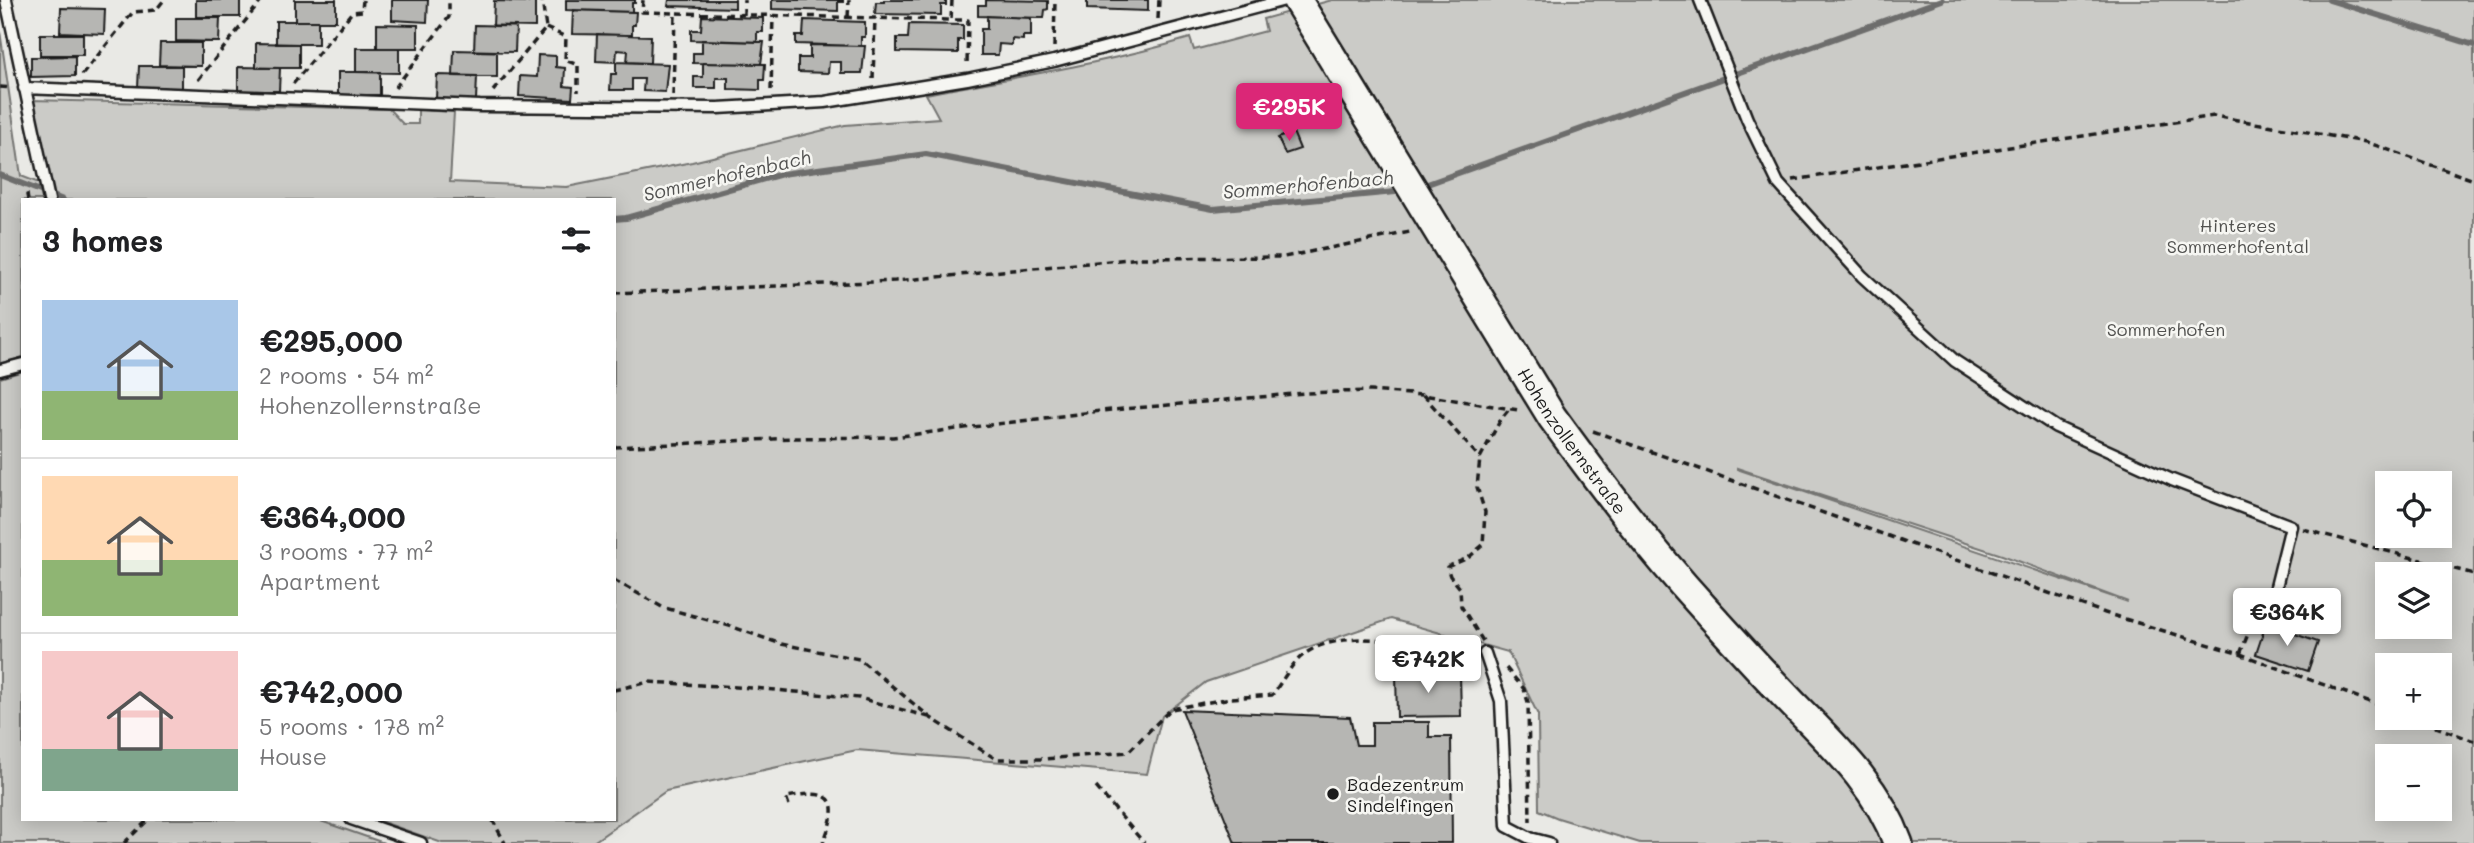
<!DOCTYPE html>
<meta charset="utf-8">
<style>
:root{--surface:#fff;--page:#f2f2f2;--text:#202124;--muted:#757577;--line:#e0e0e0;--accent:#db2777}
body{margin:0;font-family:Mali,sans-serif;background:var(--page);color:var(--text);height:100vh;display:flex;flex-direction:column;font-size:26px;white-space:nowrap}
*{box-sizing:border-box;margin:0}
p{font-size:23px;color:var(--muted)}
.icon{flex:none;width:38px;height:38px;fill:none;stroke:currentColor;stroke-width:2;stroke-linecap:round;stroke-linejoin:round}
.map{position:relative;flex:1;overflow:hidden}
.side{position:absolute;left:21px;top:198px;width:595px;height:623px;display:flex;flex-direction:column;background:var(--surface);border-radius:0px;box-shadow:0 4px 18px #0003}
.side>*{flex:none}
.buttons{position:absolute;left:2375px;top:471px;display:grid;gap:14px}
.buttons a{display:grid;place-items:center;width:77px;height:77px;border-radius:0px;background:var(--surface);box-shadow:0 4px 18px #0003;font-size:35px}
.price{position:absolute;translate:-50% -60px;padding:0 16px;border-radius:7px;background:#fff;color:#222;font-size:23px;line-height:46px;filter:drop-shadow(0 2px 4px #0008)}
.price::after{content:'';position:absolute;left:50%;top:42px;width:21px;height:16px;margin-left:-10px;background:inherit;clip-path:polygon(0 0,100% 0,50% 100%)}
.price.selected{background:var(--accent);color:#fff}
ul{padding:0;list-style:none}
li{display:flex;align-items:center;gap:21px;height:175px;padding:0 21px}
li+li{border-top:2px solid var(--line)}
li span{display:grid;place-items:center;flex:none;width:196px;height:140px;border-radius:0px;color:#555}
li>.icon{margin-inline-start:auto}
span .icon{width:84px;height:84px;fill:#fffc;stroke-width:1}
li b{font-size:30px}
h2{display:flex;justify-content:space-between;align-items:center;height:84px;padding:0 21px;font-size:30px}
.map>svg:first-child{display:block}
</style>
<div class="map">
<svg width="2474" height="843" viewBox="0 0 2474 843">
<rect width="100%" height="100%" fill="#e9e9e5"/>
<filter id="ink" filterUnits="userSpaceOnUse"><feTurbulence type="fractalNoise" baseFrequency=".0143" numOctaves="2"/><feDisplacementMap in="SourceGraphic" scale="14" xChannelSelector="R" yChannelSelector="G"/><feConvolveMatrix kernelMatrix="1 2 1 2 8 2 1 2 1" color-interpolation-filters="sRGB"/></filter>
<g filter="url(#ink)">
<path fill="#cbcbc7" stroke="#747472" stroke-width="2" fill-rule="evenodd" d="M1332,0h1142v843h-834l-82,-25 -19,-8 -1,-95 -30,-63 -117,-33 -185,63 -44,34 -15,58 -290,-24 -191,41 -74,52h-150l-68,-24h240v-619h-591v157l-23,8v-334l21,145 28,11 -17,-87 357,9 14,15h15v-14l36,2 -4,70 117,5 125,-25 153,-37 94,-7 -13,-24c89,-17 178,-30 264,-56l4,12 72,-19 -3,-12zM1737,468l265,87 126,47 -391,-133zM2387,483h53v53h-53zM2387,574h53v52h-53zM2387,665h53v53h-53zM2387,756h53v52h-53z
M23,371v448h292l69,24h-384v-465z"/>
<g fill="none" stroke-linecap="round" stroke-linejoin="round">
<path stroke="#6d6d6c" stroke-width="6" d="M2329,0l145,45
M0,175l63,25
M1419,187l523,-187
M614,219l12,-1 156,-44 144,-20 287,55 193,-18"/>
</g>
<path fill="#b6b6b3" stroke="#1c1c1c" stroke-width="2" d="M196,0h44v17h-44z
M295,0h41v21h-41z
M392,0h36l-1,22 -35,-2z
M566,0h69v3h-3v9l-66,-2z
M669,0h66v8l-67,-2z
M772,0h71v2h-5v9l-66,-2z
M884,0h62v5h-5v10l-66,-1 1,-12h8z
M986,0l62,1v8l-3,1 -1,8 -66,-2v-11h8z
M1087,0h61v11l-61,-2z
M494,1l41,1v25l-42,-1z
M61,8l44,1 -1,25 -44,-2z
M573,10l63,2 -1,13h-3v10l-60,-1z
M702,16l61,2v14h-6v10l-66,-2v-10h10z
M987,16l44,2v18h-8v4l-11,-1v6l-13,-1 -1,11h-17v-26h6z
M176,18h44l-1,24 -43,-1z
M804,20l61,2v15h-4v9l-65,-2v-8h7z
M276,21h42v23h-42z
M377,24l41,1v23h-41z
M909,24l54,1v15h-5v13l-61,-1v-14h11z
M475,25l41,1 -1,26 -41,-1z
M40,34h43v21h-43z
M597,34l54,2 -1,27 -23,-1 1,-11 -11,-1 -1,12 -20,-1z
M702,40l62,2 -3,22 -68,-1v-10h9z
M160,43h41v23l-42,-1z
M256,43l43,1v24h-43z
M810,45l55,1 -3,27h-21v-11h-12l-1,11 -30,-1v-14h12z
M356,48h43v25l-43,-1z
M454,50l43,1v26l-44,-1z
M538,55l18,1v11l9,1 -1,18 9,1 -1,12 -53,-3 1,-20 17,1z
M75,56v20l-44,1v-20z
M616,62l52,2 -3,28 -22,-1 1,-12h-12v11h-22l1,-16h5z
M703,63l62,1 -1,16h-4v10l-32,-1v-11h-12v10h-22v-11h9z
M139,66h43v22h-44z
M238,67l42,1 -1,23h-41z
M338,72h42v23h-42z
M437,75l40,1 -1,24 -40,-1z
M1293,132l7,17 -15,5 -7,-16z
M2266,624l52,18 -10,29 -52,-17z
M1396,674h64l1,42 -64,1z
M1182,710l168,7 6,28h16v-23h57v15h22l1,106h-217z"/>
<g fill="none" stroke-linecap="round" stroke-linejoin="round">
<g stroke="#1c1c1c" stroke-width="15">
<path id="lane" d="M6,0l43,200
M1700,0l47,119 31,64 84,93 93,85 101,66 116,53 119,46 -17,69
M24,88l456,18 238,2 107,-6 142,-23 87,-18 231,-61
M0,370l23,-6
M1485,653l16,48 6,125 23,12 19,5
M351,819l70,24"/>
</g>
<g stroke="#1c1c1c" stroke-width="33">
<g id="secondary">
<path id="s1" d="M1297,0l255,417c48,66 97,131 152,191 29,32 59,65 90,97 41,42 84,82 104,138"/>
</g>
</g>
<path stroke="#1c1c1c" stroke-width="3.5" stroke-dasharray="7 5" stroke-linecap="butt" d="M643,0l-1,12 33,1
M952,0l-1,20h17l-1,45
M744,15v-15
M848,17l1,-17
M1158,19l1,-19
M546,28l20,9 -1,23 13,5v27
M1054,47l1,-47
M82,75l51,-63 23,-2 8,-10
M873,79l2,-61
M198,80l64,-80
M293,84l59,-72 10,-1 1,-11
M0,87l12,1
M395,88l54,-71v-17
M771,90l2,-75
M493,91l53,-63 -4,-28
M673,95l2,-82 276,7
M1793,180l421,-64 152,26 108,38
M28,200l-1,-5 5,-1
M614,293l281,-12 246,-23 143,-1 126,-25
M1423,395l57,63
M1593,431l512,182 135,41 147,54
M614,447l179,-9 100,-1 208,-26 204,-18 66,-2 52,4 95,15
M2303,529l171,45
M614,580l48,27 71,20 48,17 78,15 72,59 65,41h49l83,-7 43,-43 60,-11 41,-3c10,-13 20,-33 34,-42 41,-28 121,-6 167,-1
M1483,641l-22,-35 -1,-18 -10,-12 -3,-9 21,-9 15,-13 2,-33 -8,-25 3,-29 21,-39 9,-11
M2240,654l20,-50 4,-2
M1506,668l18,21 4,13 2,119
M614,690l35,-8 105,6 105,10 70,19
M2412,718l62,23
M1096,787l48,56
M789,805l-3,-8c46,-8 56,0 37,46
M492,819l13,24
M124,843l25,-24"/>
<use href="#lane" stroke="#f6f6f2" stroke-width="10"/>
<use href="#secondary" stroke="#f6f6f2" stroke-width="28"/>
</g>
</g>
<circle fill="#1c1c1c" stroke="#f6f6f2" stroke-width="2.5" cx="1333" cy="794" r="7"/>
<g text-anchor="middle" dominant-baseline="central" stroke-width="5" stroke-linejoin="round" paint-order="stroke">
<g font-size="18" fill="#51514f" stroke="#f6f6f2">
<text x="2238" y="225">Hinteres<tspan x="2238" dy="21">Sommerhofental</tspan></text>
<text x="2166" y="329">Sommerhofen</text>
</g>
<g font-size="18" fill="#1c1c1c" stroke="#f6f6f2">
<text stroke="none"><textPath href="#s1" startOffset="520">Hohenzollernstraße</textPath></text>
</g>
<g font-size="18" fill="#1c1c1c" stroke="#f6f6f2" text-anchor="start">
<text x="1347" y="784">Badezentrum<tspan x="1347" dy="21">Sindelfingen</tspan></text>
</g>
<g font-size="19" font-style="italic" fill="#525251" stroke="#f6f6f2">
<text transform="translate(727 175) rotate(-13)">Sommerhofenbach</text>
<text transform="translate(1308 184) rotate(-5)">Sommerhofenbach</text>
</g>
</g>
</svg>
<div class="buttons">
<a><svg class="icon" aria-label="locate" viewBox="0 0 24 24"><circle cx="12" cy="12" r="6"/><path d="M12 2v4M12 18v4M2 12h4M18 12h4"/></svg></a>
<a><svg class="icon" aria-label="layers" viewBox="0 0 24 24"><path d="M12 4l9 5-9 5-9-5zM3 14l9 5 9-5"/></svg></a>
<a>+</a>
<a>−</a>
</div>
<b class="price selected" style="left:1289px;top:143px">€295K</b>
<b class="price" style="left:2287px;top:648px">€364K</b>
<b class="price" style="left:1428px;top:695px">€742K</b>
<section class="side">
<h2>3 homes<svg class="icon" aria-label="filters" viewBox="0 0 24 24"><path d="M4 7h16M4 17h16"/><circle cx="9" cy="7" r="2"/><circle cx="15" cy="17" r="2"/></svg></h2>
<ul>
<li><span style="background:linear-gradient(#a9c7e8 65%,#8fb573 0)"><svg class="icon" aria-label="home" viewBox="0 0 24 24"><path d="M3 11l9-7 9 7M6 9v11h12V9"/></svg></span><div><b>€295,000</b><p>2 rooms · 54 m²</p><p>Hohenzollernstraße</p></div></li>
<li><span style="background:linear-gradient(#ffd9b3 60%,#8fb573 0)"><svg class="icon" aria-label="home" viewBox="0 0 24 24"><path d="M3 11l9-7 9 7M6 9v11h12V9"/></svg></span><div><b>€364,000</b><p>3 rooms · 77 m²</p><p>Apartment</p></div></li>
<li><span style="background:linear-gradient(#f6c9c9 70%,#7fa58c 0)"><svg class="icon" aria-label="home" viewBox="0 0 24 24"><path d="M3 11l9-7 9 7M6 9v11h12V9"/></svg></span><div><b>€742,000</b><p>5 rooms · 178 m²</p><p>House</p></div></li>
</ul>
</section>
</div>
